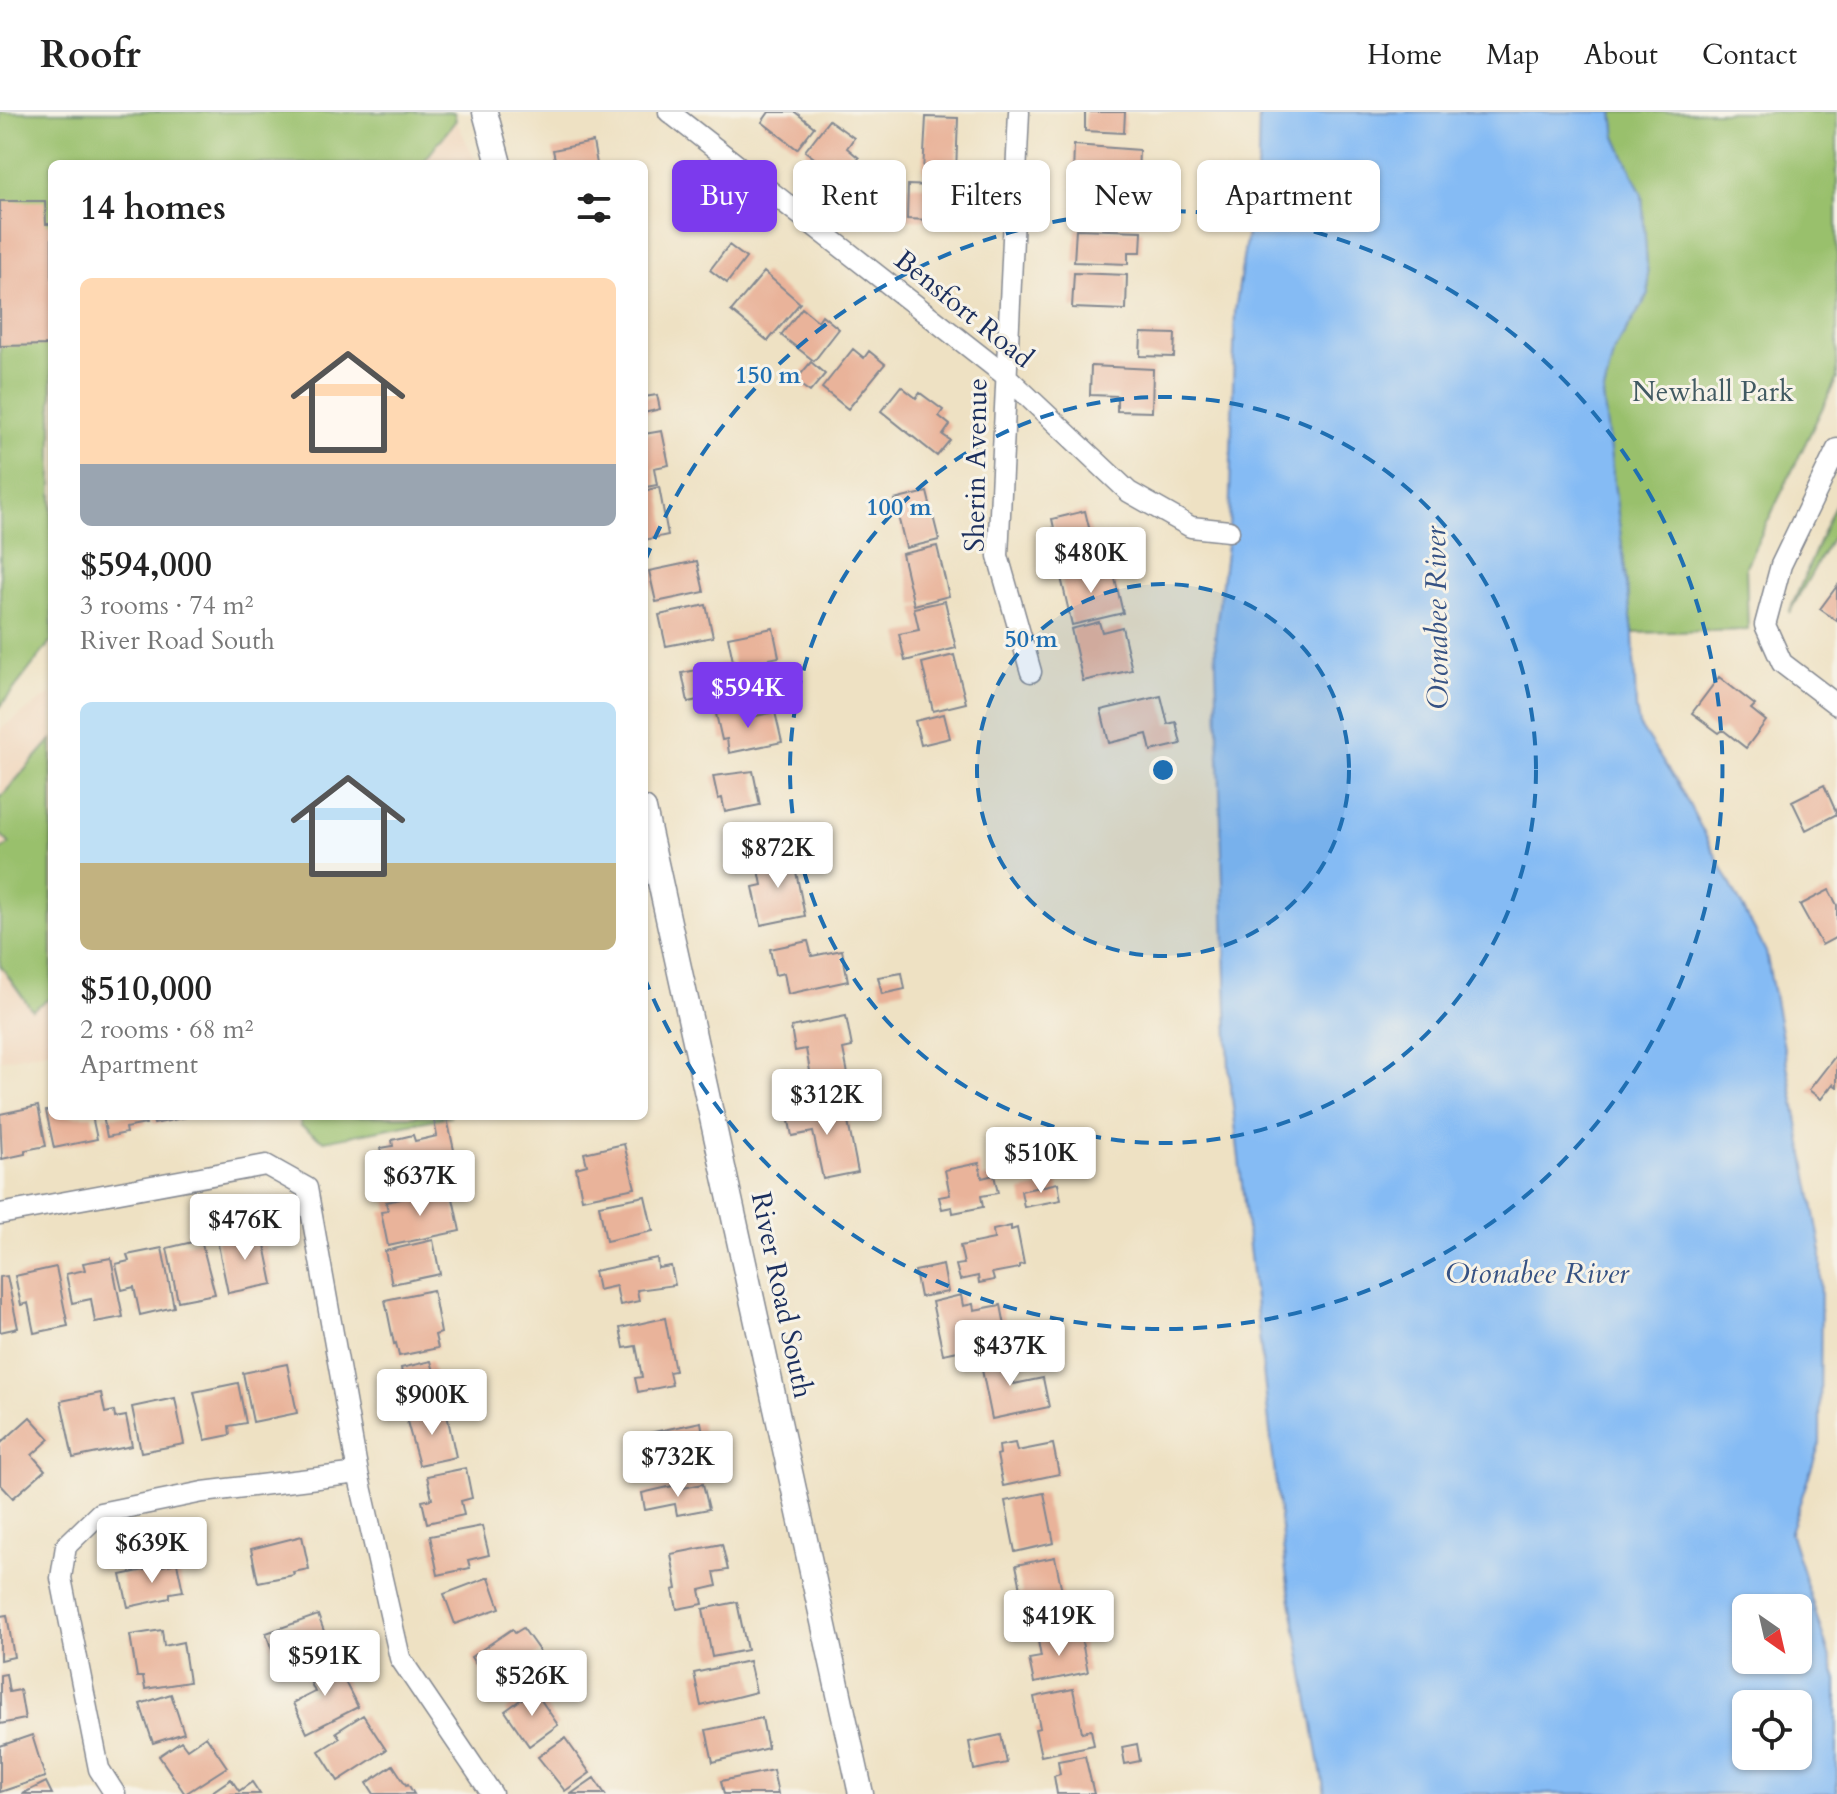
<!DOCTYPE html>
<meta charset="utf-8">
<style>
:root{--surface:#fff;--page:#f6f6f6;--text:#222;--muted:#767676;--line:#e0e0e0;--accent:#7c3aed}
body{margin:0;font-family:Cardo,serif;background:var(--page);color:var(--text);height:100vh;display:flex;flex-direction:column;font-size:30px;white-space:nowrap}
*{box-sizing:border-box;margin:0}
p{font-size:26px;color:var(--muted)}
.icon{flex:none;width:44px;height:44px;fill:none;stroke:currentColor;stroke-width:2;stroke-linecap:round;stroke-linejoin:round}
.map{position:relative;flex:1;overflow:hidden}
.sheet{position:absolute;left:48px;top:48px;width:600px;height:960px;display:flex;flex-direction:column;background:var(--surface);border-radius:12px;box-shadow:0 2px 6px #0004}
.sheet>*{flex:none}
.guide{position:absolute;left:672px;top:48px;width:760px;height:72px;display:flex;gap:16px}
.needle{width:52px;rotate:146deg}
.controls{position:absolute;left:1732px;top:1482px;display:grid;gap:16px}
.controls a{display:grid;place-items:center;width:80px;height:80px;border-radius:12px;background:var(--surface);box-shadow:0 2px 6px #0004;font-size:40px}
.price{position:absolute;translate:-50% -68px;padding:0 18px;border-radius:8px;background:#fff;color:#222;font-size:26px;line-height:52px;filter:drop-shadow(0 2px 4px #0008)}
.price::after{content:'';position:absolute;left:50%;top:48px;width:24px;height:18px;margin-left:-12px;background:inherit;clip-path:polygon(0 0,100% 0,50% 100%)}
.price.selected{background:var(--accent);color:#fff}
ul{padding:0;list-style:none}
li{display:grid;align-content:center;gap:16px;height:424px;padding:0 32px}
li span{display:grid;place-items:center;height:248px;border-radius:12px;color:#555}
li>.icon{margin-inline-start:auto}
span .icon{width:144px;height:144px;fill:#fffc;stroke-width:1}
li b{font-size:34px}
h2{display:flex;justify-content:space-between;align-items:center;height:96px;padding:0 32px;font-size:34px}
.pill{padding:0 28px;border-radius:12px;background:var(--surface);box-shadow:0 2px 6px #0004;font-size:28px;line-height:72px}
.pill.selected{background:var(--accent);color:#fff}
header{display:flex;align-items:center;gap:48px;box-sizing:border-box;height:112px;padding:0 40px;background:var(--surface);border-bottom:2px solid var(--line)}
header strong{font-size:38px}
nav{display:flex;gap:44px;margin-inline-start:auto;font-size:28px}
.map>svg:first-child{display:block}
</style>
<header>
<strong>Roofr</strong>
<nav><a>Home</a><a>Map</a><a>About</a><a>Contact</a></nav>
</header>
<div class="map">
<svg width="1837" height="1682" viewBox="0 0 1837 1682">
<rect width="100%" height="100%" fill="#f7f3e8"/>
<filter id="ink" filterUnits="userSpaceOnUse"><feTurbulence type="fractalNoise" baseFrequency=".0125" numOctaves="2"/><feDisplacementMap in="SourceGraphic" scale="16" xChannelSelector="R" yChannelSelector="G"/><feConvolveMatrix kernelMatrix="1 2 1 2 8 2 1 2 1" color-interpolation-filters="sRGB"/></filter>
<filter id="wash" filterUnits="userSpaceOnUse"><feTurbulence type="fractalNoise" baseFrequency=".006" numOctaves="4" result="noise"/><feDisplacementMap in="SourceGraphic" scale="32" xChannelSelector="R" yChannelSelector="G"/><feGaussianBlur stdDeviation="1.8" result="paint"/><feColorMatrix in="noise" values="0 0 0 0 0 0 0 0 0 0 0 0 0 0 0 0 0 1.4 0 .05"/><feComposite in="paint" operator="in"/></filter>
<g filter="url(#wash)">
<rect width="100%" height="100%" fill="#eee1c3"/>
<path fill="#f0d6bc" d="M456,8l21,44h-55z
M52,581v357l-52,10v-331z"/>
<path fill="#99c06c" stroke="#5a7865" stroke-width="2" d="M0,0h454l2,8 -34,44h-370v476l-52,67z
M1613,0h224v266l-91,188 2,64 -115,3 -30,-237 11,-46 35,-56 -7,-99 -26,-58z
M1837,388v28l-48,85z
M52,627v258l-20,13 -32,-45v-115l10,-6 -10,-10v-36z
M299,1004h152l-127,25 -23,-15z"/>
<path fill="#85bbf4" stroke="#5075a9" stroke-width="2" fill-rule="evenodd" d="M1259,0h354l3,25 26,58 7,99 -35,56 -11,46 30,237 3,75 3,17 43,66 84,161 55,294 -1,197 -30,89 47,148v114h-512l-39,-222 -57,-501 -14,-436 14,-105 6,-219 23,-150zM1746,1496h52v52h-52zM1746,1592h52v52h-52z"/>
<g id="blocks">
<path fill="#e9b39a" d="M769,0h26l19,15 -17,22 -35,-27z
M1085,0h40l-1,21 -39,-2z
M926,5l32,1 -2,55 -33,-1z
M829,8l25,18 -7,10 12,10 -16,22 -38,-29z
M593,30l4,22h-41l-3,-14z
M1074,33l65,5 -1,28h-65z
M908,73l47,2 -2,34 -46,-2z
M1099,79l34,1 -1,8h14l-1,24 -14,-1v3l-34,-1z
M0,89h45l1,23h6v121l-52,1z
M1076,117l66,2 -1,21h-13v12l-54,-2z
M729,133l17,13 -19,25 -17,-13z
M764,160l36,31 -32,38 -37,-30z
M1074,161l53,2 -1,35 -54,-2z
M802,196l16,13 4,-6 17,14 -25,32 -33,-26z
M1141,221l34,1 -1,23 -34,-1z
M853,237l11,9 5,-7 16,13 -37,45 -26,-21z
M811,250l14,12 -15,18 -15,-11z
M1091,254l62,3 -1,43 -35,-1v-15l-27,-1z
M901,274l15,12 4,-5 23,17 -4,6 11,9 -7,10 7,5 -13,16 -56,-45z
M657,283l3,14 -16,4v-16z
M662,319l7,34 -15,3 3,17 -11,2 -2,-53z
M659,375l9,48 -24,5v-49z
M927,380l12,48 -33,8 -12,-48z
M1085,399l12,49 -34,8 -11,-49z
M937,434l12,50 -35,9 -12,-51z
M697,449l7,31 -48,10 -7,-31z
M1089,454l2,9 22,-5 10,43 -51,12 -12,-52z
M1837,474v35l-17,-12z
M945,489l11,47 -51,13 -6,-27 20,-4 -5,-22z
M706,493l7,32 -47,9 -7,-31z
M1099,510l3,10 20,-5 10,43 -49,11 -12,-52z
M773,516l6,29 -45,9 -6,-29z
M954,543l12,48 -33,8 -11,-48z
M730,551l6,29 -48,10 -6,-29z
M1719,565l36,28 -4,4 15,12 -20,27 -23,-18 -4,3 -27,-20z
M1161,584l7,28 8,-2 5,22 -30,7 -4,-17 -38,9 -8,-33z
M744,596l2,10 29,-6 7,30 -53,11 -2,-14 -5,1 -6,-26z
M944,602l6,24 -29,7 -6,-24z
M753,659l7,34 -35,7 -3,-14 -4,1 -5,-23z
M1824,673l13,29 -31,16 -14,-29z
M792,740l13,64 -44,9 -8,-38 9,-2 -5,-25z
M1829,778l8,15v32l-15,8 -22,-40z
M808,829l4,15 30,-6 6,31 -60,13 -4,-21 -9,2 -5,-26z
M902,861l3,16 -23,5 -4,-17z
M846,904l6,31 -9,2 5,25 -36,8 -6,-33 -11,2 -4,-24z
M1837,942v33l-4,-3 -12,15 -12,-9z
M844,990l14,70 -35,7 -10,-47 -21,4 -5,-25z
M38,994l8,40 -21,4v4l-23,5 -2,-45z
M52,998v6h40l5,23 -43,9 -8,-37z
M103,1004h41l2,8 -21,4 1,5 -19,4z
M152,1004h35v1l-33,7z
M447,1006l10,46 -58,12 -1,-7 -12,3 -5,-24 12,-2 -1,-6 21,-5 2,6 22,-5 -3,-15z
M624,1032l11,44 -53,11 -6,-31 11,-3 -3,-12z
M979,1051l3,15 12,-3 4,18 -17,3 2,11 -30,6 -1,-6 -10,2 -3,-12 11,-2 -5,-25z
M1058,1071l3,17 -37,7 -3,-16z
M451,1077l9,42 -72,15 -7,-34 7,-1 -2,-9z
M645,1084l8,35 -47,10 -7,-36z
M1011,1114v4l6,-2 7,36 -5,1v3l-27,5 2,7 -15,3 -1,-7 -18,4 -4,-15 8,-1 -4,-18 34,-7 -1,-9z
M262,1118l11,54 -45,9 -11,-53z
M201,1128l14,54 -37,7 -11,-53z
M433,1128l7,34 -48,10 -7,-33z
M162,1136l12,59 -34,8 -6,-28 -12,3 -6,-26 13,-3 -2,-6z
M111,1146l12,59 -28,5 -4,-23 -19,4 -6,-29 19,-4 -2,-7z
M657,1146l1,10 13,-2 4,19 -38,5 2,11 -19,4 -4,-19 -18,4 -4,-19z
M943,1153l5,27 -28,5 -5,-26z
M56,1155l12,59 -34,7 -6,-30 -7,2 -6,-29z
M7,1164l11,52 -18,4v-55z
M433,1178l8,43 -6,2 3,13 -39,8 -3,-13 -2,1 -9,-44z
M961,1183l2,11 10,-2 1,6 27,-5 7,36 -65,13 -11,-52z
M665,1206l10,53 -6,1 3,13 -34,7 -3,-14 7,-1 -6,-31 -12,2 -4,-20z
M1008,1238l6,34 29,-6 6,29 -57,12 -13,-64z
M431,1249l12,42 -28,6 -6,-27 -5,2 -3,-16z
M287,1252l10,49 -44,9 -10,-49z
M238,1271l8,40 -17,3 1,9 -25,5 -11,-48z
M101,1281l4,20 9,-2 1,7 11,-2 6,30 -59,12 -12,-57z
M175,1286l9,46 -43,8 -9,-45z
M446,1298l10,47 -37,8 -13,-47z
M30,1305l20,22 -18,16 13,15 -32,28 -13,-14v-40z
M701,1310l5,29 -51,11 -6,-29z
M1015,1331l2,8 36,-7 6,30 -56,12 -6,-31 3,-1 -1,-8z
M466,1356l6,30 -11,3 3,14 -37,8 -5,-22 10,-2 -5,-23z
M703,1372l6,25 -32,6 -2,-11 -30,6 -3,-17 35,-8 1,4z
M1044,1381l10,50 -39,9 -10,-51z
M482,1414l7,29 -21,5 2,8 -32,7 -8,-39z
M302,1424l7,33 -16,3 1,3 -36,7 -7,-33z
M722,1432l6,26 -14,2 3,14 -17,4 3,14 -26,5 -4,-19 4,-1 -6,-35z
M1055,1445l11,54 -46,10 -5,-26 7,-2 -6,-28z
M177,1451l6,28 -13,2v5l-42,9 -7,-32z
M489,1465l11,31 -45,16 -11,-30z
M737,1490l10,48 -35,7 -9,-48z
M7,1503l7,42 -14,3v-44z
M318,1503l14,38 -52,19 -14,-39z
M523,1516l17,24 -8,6 5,7 -41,28 -25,-36 41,-28 3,4z
M162,1518l2,16 19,-4 6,40 -44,7 -2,-12h-6l-7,-42z
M1080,1520l8,40 -54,11 -5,-24 12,-2 -3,-16z
M556,1544l14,20 -24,16 -14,-19z
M334,1548l24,47 -51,26 -14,-30 22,-11 -9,-20z
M749,1549l7,31 -55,14 -7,-33z
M6,1562l3,18 11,-2 5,29 -25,5v-49z
M1073,1577l9,43 9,-2 3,15 -53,11 -6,-27 5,-1 -6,-31z
M534,1578l24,35 -29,21 -24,-35z
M171,1582l13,39 -31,10 -13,-39z
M363,1603l23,35 -48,31 -19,-30 21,-13 -4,-6z
M762,1606l6,30 -55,14 -7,-32z
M32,1623l13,42 -45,15v-46z
M1001,1623l6,28 -33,7 -5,-28z
M206,1624l21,31 -42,27 -26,-38 22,-15 6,8z
M565,1626l25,35 -25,18 -27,-34z
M1137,1632l3,17 -15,3 -3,-17z
M1085,1644l9,38h-37l-3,-18 6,-2 -2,-13z
M393,1653l13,20 2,-1 6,10h-40l-7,-11z
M773,1658l5,24h-54l-3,-13z
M594,1666l11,16h-34z
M231,1667l8,12 13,-9 8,12h-51z
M46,1670l6,12h-30z"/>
</g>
</g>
<g filter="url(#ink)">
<use href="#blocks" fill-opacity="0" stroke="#848890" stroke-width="2"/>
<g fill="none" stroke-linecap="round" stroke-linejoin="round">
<g stroke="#848890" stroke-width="23">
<path id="minor" d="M669,0l337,264 123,116 62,35 38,4
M1019,0l-21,444 33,116
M1837,337l-56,116 -16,60 17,38 55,42
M0,1102l266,-49 41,23 51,285 42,185 92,136
M115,1682l-16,-25 -38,-191 5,-32 34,-33 103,-21 155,-19"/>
</g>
<g stroke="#848890" stroke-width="27">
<path id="tertiary" d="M485,0l14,52
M644,697l217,985"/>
</g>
<use href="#minor" stroke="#fff" stroke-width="20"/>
<use href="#tertiary" stroke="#fff" stroke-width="24"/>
</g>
</g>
<circle cx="1163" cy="658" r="186" fill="#1f6fb2" fill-opacity=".12"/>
<g fill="none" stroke="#1f6fb2" stroke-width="4" stroke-dasharray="14 10">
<circle cx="1163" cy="658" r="186"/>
<circle cx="1163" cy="658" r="373"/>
<path d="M645 449A559 559 0 1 1 645 867"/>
</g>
<g text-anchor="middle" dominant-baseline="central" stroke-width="6" stroke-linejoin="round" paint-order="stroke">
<g font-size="28" fill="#1b2f5e" stroke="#f7f3e8">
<text transform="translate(964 197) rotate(39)">Bensfort Road</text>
<text transform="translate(976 353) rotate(-89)">Sherin Avenue</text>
<text transform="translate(782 1183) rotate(78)">River Road South</text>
</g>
<g font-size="28" fill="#415a62" stroke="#f7f3e8">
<text x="1713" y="280">Newhall Park</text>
</g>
<g font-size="30" font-style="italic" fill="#365284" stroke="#f7f3e8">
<text transform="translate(1437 506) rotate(-91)">Otonabee River</text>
<text x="1537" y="1161">Otonabee River</text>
</g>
</g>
<circle cx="1163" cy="658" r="12" fill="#1f6fb2" stroke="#f7f3e8" stroke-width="4"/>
<g font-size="24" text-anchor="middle" font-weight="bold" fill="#1f6fb2" stroke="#f7f3e8" stroke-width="6" stroke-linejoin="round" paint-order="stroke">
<text x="768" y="271">150 m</text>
<text x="899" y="403">100 m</text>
<text x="1031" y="535">50 m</text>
</g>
</svg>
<div class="controls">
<a><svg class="needle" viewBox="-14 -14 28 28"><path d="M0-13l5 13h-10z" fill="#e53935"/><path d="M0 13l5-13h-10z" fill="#767676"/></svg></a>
<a><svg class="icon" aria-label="locate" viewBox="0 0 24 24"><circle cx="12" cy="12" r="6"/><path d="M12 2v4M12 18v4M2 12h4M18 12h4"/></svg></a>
</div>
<b class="price" style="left:1091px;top:483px">$480K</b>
<b class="price selected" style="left:748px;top:618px">$594K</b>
<b class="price" style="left:778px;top:778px">$872K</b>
<b class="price" style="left:827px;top:1025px">$312K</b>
<b class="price" style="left:1041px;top:1083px">$510K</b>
<b class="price" style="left:420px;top:1106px">$637K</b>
<b class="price" style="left:245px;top:1150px">$476K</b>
<b class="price" style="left:1010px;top:1276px">$437K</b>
<b class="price" style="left:432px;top:1325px">$900K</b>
<b class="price" style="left:678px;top:1387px">$732K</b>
<b class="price" style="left:152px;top:1473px">$639K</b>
<b class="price" style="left:1059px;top:1546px">$419K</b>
<b class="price" style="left:325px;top:1586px">$591K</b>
<b class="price" style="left:532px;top:1606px">$526K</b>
<div class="guide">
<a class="pill selected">Buy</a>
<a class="pill">Rent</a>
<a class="pill">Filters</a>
<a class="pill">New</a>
<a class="pill">Apartment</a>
</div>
<section class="sheet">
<h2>14 homes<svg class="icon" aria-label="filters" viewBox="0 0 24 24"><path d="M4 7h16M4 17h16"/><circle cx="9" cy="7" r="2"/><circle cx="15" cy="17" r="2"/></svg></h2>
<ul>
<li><span style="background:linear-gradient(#ffd9b3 75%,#9aa5b1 0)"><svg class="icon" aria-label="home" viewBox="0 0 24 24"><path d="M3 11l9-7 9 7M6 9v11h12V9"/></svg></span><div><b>$594,000</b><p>3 rooms · 74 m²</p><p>River Road South</p></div></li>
<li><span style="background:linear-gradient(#bfe0f5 65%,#c2b280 0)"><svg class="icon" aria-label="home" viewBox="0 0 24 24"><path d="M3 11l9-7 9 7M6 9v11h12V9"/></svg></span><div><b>$510,000</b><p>2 rooms · 68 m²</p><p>Apartment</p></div></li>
</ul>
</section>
</div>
